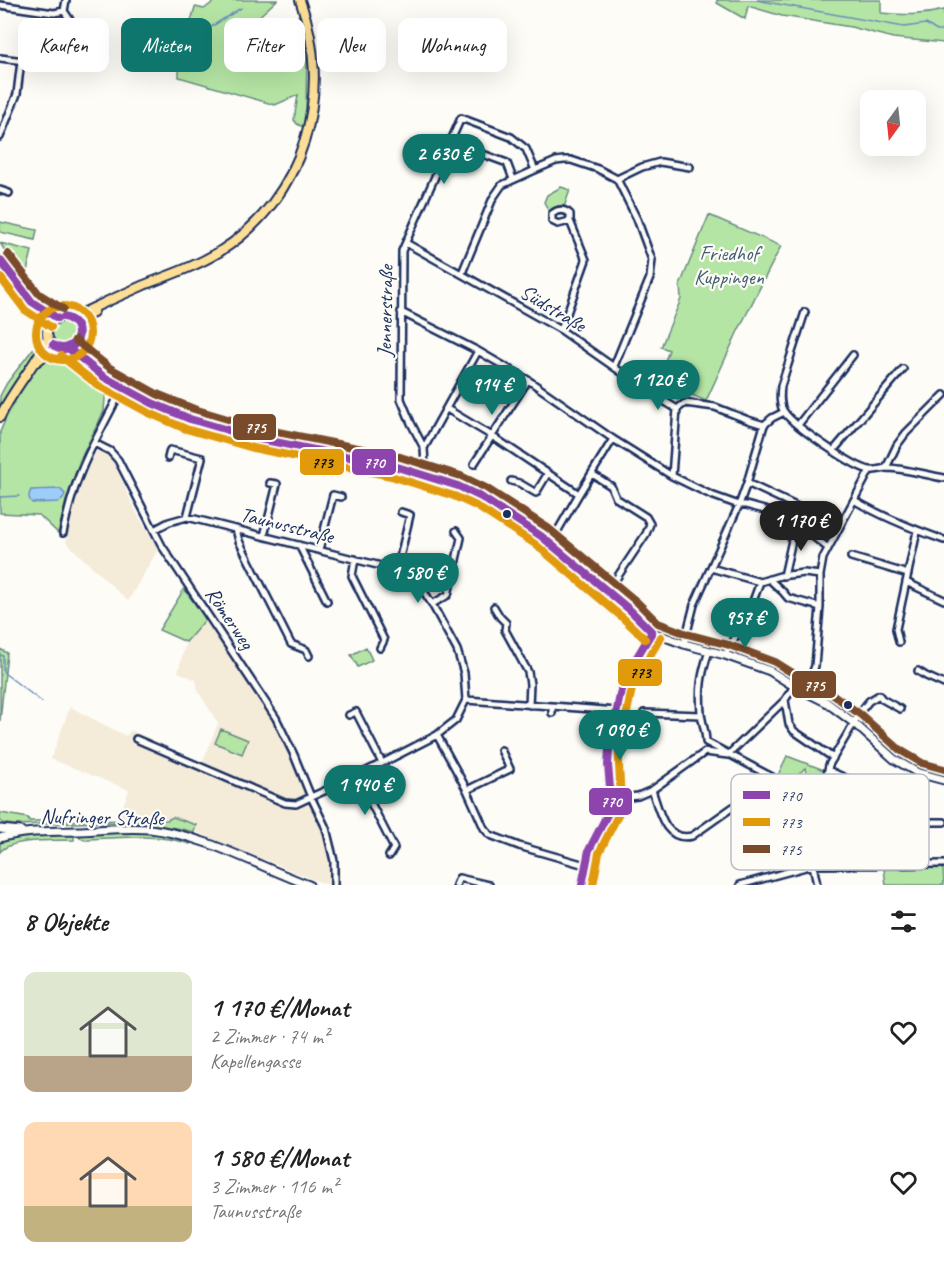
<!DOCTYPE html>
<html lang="de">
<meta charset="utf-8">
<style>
:root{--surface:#fff;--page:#f2f2f2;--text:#222;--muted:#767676;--accent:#0f766e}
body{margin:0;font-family:Caveat,sans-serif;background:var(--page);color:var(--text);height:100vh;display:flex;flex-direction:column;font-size:22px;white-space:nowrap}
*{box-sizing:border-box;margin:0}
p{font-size:20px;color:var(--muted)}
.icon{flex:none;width:33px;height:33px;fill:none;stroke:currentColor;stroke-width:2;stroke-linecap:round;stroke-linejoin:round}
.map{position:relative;height:885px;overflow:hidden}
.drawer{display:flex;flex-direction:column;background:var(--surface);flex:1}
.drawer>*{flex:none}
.hud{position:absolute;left:18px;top:18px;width:600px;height:54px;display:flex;gap:12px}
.needle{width:39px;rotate:195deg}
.tools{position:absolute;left:860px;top:90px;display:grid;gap:12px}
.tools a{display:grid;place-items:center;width:66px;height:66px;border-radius:12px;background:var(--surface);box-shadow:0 6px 24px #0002;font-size:30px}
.price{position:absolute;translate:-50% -51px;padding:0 14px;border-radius:21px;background:var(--accent);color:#fff;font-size:20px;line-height:39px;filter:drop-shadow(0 2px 3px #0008)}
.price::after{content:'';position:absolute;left:50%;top:36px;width:18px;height:14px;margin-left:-9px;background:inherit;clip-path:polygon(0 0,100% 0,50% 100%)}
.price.current{background:#222;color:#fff}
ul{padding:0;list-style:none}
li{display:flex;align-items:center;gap:18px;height:150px;padding:0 24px}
li span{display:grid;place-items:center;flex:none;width:168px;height:120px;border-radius:12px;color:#555}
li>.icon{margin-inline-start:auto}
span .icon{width:72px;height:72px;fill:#fffc;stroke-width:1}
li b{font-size:26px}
h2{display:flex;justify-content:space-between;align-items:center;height:72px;padding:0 24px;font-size:26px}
.pill{padding:0 21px;border-radius:12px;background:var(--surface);box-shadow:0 6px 24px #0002;font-size:21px;line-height:54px}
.pill.current{background:var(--accent);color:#fff}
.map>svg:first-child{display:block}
</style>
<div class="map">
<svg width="944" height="885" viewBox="0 0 944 885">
<rect width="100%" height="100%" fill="#fdfcf7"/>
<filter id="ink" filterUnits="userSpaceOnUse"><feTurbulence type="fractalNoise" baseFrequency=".0167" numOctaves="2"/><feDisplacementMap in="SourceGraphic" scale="12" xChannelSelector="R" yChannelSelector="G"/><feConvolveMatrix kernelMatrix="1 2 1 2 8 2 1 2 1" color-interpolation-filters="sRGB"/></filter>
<g filter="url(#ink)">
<path fill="#f4ebd9" d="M99,451l9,4 6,8 21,47 23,39 -30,52 -62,-59 9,-37 6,-21 14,-31z
M212,611l48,74 20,36 40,86 17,41 3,21 -1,16h-9l-10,-3 -126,-51 1,-6 -34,-6h-43l11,-29 -78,-31 19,-52 56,29 5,-6 71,34 16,-41 -20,-32 -2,-11 -18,-8 8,-30z"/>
<path fill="#b5e5a4" stroke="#688a81" stroke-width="1.5" d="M216,0h61l-22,20 13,19 3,-2 15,24 13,-47 8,39 -1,55 -3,19 -6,-3 -3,-4 4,-25 -23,10 -96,-28v-14l16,-56 9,2z
M717,0h164v13c23,2 40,3 63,-3v33l-51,-5 -42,-11 -69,-11 -34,-10 -3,13 -28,-16z
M561,187l9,3 -6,17h-3l-11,4 -2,-1 -4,-8 3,-7z
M709,215l72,31 -44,87 -31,68 -23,-10 -5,9 -21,-8 -2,-3 14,-39 -8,-3 20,-48 -1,-14z
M0,222l37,8 -2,10 -35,-8z
M0,243l32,8 -6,24 -14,-13z
M50 333a13 13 0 1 1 26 0a13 13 0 1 1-26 0Z
M36,345l3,3 -28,40 -11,20v-12l7,-13z
M48,356l2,2 18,-1 38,29 -2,25 -24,49 -14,41 -8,32 -19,-18 -39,-2v-81l9,-21 17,-30 13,-17z
M184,589l22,30 -20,23 -27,-12z
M366,647l6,13 -14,7 -7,-12z
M0,649l7,4 -7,68z
M221,729l27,11 -6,14 -27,-11z
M787,756l37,14 -4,26c-16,4 -32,10 -44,-4l6,-5 3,4h8v2l17,2 1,-13 -3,-1 -3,-13 -8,8 -9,-1 -4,2 -6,-2z
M0,812l1,1 27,5 1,3 138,-1 6,-3 23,8 -2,7c-58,-15 -121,-8 -180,-7l-12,-2 -2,-3z
M137,832l23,2 31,7 -1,3c-32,-10 -66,-7 -99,-5l-1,1h-5l-5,-2 1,-4 6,-1z
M71,834l3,1v5c-19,1 -63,-2 -74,12v-9c17,-12 51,-9 71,-9z
M943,868l1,17h-58l-2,-16z"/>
<path fill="#9dcdf9" stroke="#698ebb" stroke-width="1.5" d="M60,489l5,5 -2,5 -4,3 -27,1c-4,-4 -4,-8 -1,-13z"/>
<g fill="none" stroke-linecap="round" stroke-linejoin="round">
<path stroke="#698ebb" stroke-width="1.5" d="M756,0l148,27 22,-3 11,7h7
M177,53l37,-28 27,-17
M0,497l19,-1
M1,655l2,1v15l1,2 38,29"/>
<g stroke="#1b2f5e" stroke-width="10">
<path id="street" d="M0,5l54,8 10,-2
M0,58l57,7 36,-11 -29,-43 2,-11
M0,137l17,-43 4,-33
M472,150l35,13 6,16
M617,179l25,-12 18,-5 30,5
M0,190l9,3
M406,243l155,87 90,63 26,16
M462,273l31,-75 9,-13 33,-15 21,-9 8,-1h7l27,9 19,10 20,40 15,41 -2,18 -36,88
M401,312l77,39 50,29 85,59 59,37 39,19 28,10h7l22,6 23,8 37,29
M805,312l-24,74c-1,9 -2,20 4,27 9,13 70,55 85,57 6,1 12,-2 18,-2 19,1 38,7 56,10
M561,330l25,-70 -16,-39v-7c-6,-5 -12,-5 -18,0v7l6,3 12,-3
M123,387l-29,56 16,8 8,9 44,86 114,172 18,37 17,42 15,31 8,33v24
M447,409l45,27 87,58
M798,425l55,-70
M424,448l54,-97
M833,451l70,-82
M168,458l2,-8 32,8 -15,59
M474,464l54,-84
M886,468l11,-23 9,-12 38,-38
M422,474l3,-9 -1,-17 -13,-25 -10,-24 1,-148 59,-133 50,19 15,12 9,21
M592,474l19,12 5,12 30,19 4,7 -4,10 -38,57
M672,476l5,-67 8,-6 30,4 33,13 16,5 8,-7 12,-6
M511,481l8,2 17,10 12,-20
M747,483l49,23
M854,500c28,17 59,29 90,40
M236,529l3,12 52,103 15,6 3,6
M63,533c7,-34 15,-59 31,-90
M264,536l13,-52 -7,-1
M550,544l29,-50 34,-55
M299,545l28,56
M319,550l14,-55 8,2
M851,557l57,17
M355,559l-3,17 32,64 -4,8
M711,568l49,14
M397,570l13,-55 -9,-3
M784,576l8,-36 5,-17
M769,579l14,13 5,6 32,9
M906,582l38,18
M432,604l16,-9 13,-57 -5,-7
M494,607l6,10 6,6 -1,7 23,42 2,12 -1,21
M899,642l-3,-13 21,-98
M684,644l10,-39 45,-100 8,-22 17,-58
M709,651c-8,24 -10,37 -8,62 1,10 5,19 5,29l66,35 -1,4 2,14
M725,655l23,-40 12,-33 20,-6 24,-3 16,2
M918,671l8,5 18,8
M802,690l10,-16 3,-8 5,-59v-32l3,-17 47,-88
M466,700l86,6v7
M785,700l4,24 5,7 38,26
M552,706l65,5
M644,713l57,2
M349,715l7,-3 26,51
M437,735l30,55 17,38 6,7 29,11 66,19
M136,739l149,64 11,1 15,-7 46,-21 80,-41 19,-15 10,-20 -2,-27 -7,-23 -25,-46 -9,-14 -14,-14 -12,-6 -210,-53 -18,5 -15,8
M828,770l43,20
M357,776l37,72 -5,8
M467,790l43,-21 -9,-19
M652,790c7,20 12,52 40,46l41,-29 18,-8 22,-4c9,13 33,9 48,9
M611,799l27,-3 14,-6 53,-38 23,3 57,-55 9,-14
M877,865l-1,-43h68
M456,885l3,-7 30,7
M740,885l73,-20 131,-1
M817,885l-4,-20v-25l16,-75 32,-54 8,-10 10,-6 3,4 18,10"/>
</g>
<g stroke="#1b2f5e" stroke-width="11">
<path id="secondary" d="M0,260l49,66
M36,305l21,13
M77,340l14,18 24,22
M68,348l36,29 48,26 38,16 65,19 139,28 64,20 23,11 31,19 29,20 89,74 22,22 32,12 41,11 45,16 24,15 32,16 28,21 40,36 24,14 26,7
M0,829l21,2
M0,838c25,-8 51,-6 77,-7 23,-1 50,-4 73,-2 54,6 108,37 159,56
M582,885l7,-35 20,-39 2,-12 -3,-34 1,-16 14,-69 8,-15 13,-18 8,-15"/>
</g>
<g stroke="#1b2f5e" stroke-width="12">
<path id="primary" d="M47 333a16 16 0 1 1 32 0a16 16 0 1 1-32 0Z
M69,318l5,-1c23,-11 47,-22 70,-32 26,-10 52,-19 75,-33 86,-54 115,-159 81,-252
M78,329l3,-6 13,-12
M36,362l20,-15
M0,417c13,-28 35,-51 48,-79"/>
</g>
<use href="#street" stroke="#fdfcf7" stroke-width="5"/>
<use href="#secondary" stroke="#fdfcf7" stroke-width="7"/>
<use href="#primary" stroke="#fcde96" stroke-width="8"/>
<g stroke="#fdfcf7" stroke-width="12">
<path id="bus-1" d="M0,260l32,42 25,16
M53,345c10,6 16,2 24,-5 3,-12 -1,-19 -13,-23
M53,345c24,16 38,-22 11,-28
M68,348l36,29 48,26 38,16 65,19 139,28 64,20 23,11 60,39 89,74 22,22
M582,885l7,-35 20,-39 2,-12 -3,-34 1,-16 14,-69 29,-48"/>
</g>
<g stroke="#fdfcf7" stroke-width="12">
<path id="bus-2" d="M0,277l25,33 26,17
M36 333a27 27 0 1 1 54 0a27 27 0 1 1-54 0Z
M61,356l38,30 48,26 39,17 67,19 138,28 63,20 22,10 59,38 88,74 22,21
M593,885l6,-32 20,-40 2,-14 -2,-34v-15l14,-66 28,-47"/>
</g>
<g stroke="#fdfcf7" stroke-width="12">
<path id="bus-3" d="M8,254l31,40 24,15
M75,340l35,28 47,26 37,15 64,19 139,28 64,20 25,12 62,40 89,74 21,21 29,11 42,11 46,17 24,15 33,17 29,21 39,35 22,13 22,6"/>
</g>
<use href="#bus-1" stroke="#8e44ad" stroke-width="8"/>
<use href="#bus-2" stroke="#e19a09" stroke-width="8"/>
<use href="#bus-3" stroke="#7a4b2a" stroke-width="8"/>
</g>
</g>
<g fill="#1b2f5e" stroke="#fdfcf7" stroke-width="2">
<circle cx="507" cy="514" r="5"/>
<circle cx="848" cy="705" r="5"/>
</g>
<g text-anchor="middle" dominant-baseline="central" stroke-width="4.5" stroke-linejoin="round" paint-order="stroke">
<g font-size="21" fill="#425c70" stroke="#fdfcf7">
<text x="729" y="253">Friedhof<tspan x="729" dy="24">Kuppingen</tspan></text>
</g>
<g font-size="21" fill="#1b2f5e" stroke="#fdfcf7">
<text transform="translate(553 308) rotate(31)">Südstraße</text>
<text transform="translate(385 311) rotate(-89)">Jennerstraße</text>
<text transform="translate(287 525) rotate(14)">Taunusstraße</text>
<text transform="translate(230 618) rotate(56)">Römerweg</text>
<text transform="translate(102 817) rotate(1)">Nufringer Straße</text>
</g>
</g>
<rect x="731" y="774" width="198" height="96" rx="9" fill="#fdfcf7" stroke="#b9bec9" stroke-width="1.5"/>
<rect x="743" y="791" width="27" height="8" fill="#8e44ad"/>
<rect x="743" y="818" width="27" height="8" fill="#e19a09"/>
<rect x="743" y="845" width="27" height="8" fill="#7a4b2a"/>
<g font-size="16" fill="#1b2f5e">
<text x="780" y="801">770</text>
<text x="780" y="828">773</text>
<text x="780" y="855">775</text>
</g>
<g stroke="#fdfcf7" stroke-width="2">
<rect x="232" y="413" width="45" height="28" rx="6" fill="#7a4b2a"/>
<rect x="351" y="448" width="46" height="28" rx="6" fill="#8e44ad"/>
<rect x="299" y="448" width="46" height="28" rx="6" fill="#e19a09"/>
<rect x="617" y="658" width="46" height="29" rx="6" fill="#e19a09"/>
<rect x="791" y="670" width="46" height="29" rx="6" fill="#7a4b2a"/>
<rect x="588" y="787" width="45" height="29" rx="6" fill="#8e44ad"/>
</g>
<g font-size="16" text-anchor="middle" font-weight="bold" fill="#fff">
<text x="255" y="433">775</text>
<text x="374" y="468">770</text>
<text x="814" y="691">775</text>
<text x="611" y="807">770</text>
</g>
<g font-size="16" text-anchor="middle" font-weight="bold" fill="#111">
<text x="322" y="468">773</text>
<text x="640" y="678">773</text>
</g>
</svg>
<div class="tools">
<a><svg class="needle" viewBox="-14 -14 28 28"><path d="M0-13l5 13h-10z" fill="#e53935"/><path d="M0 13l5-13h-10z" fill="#767676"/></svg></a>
</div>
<b class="price" style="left:444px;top:185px">2 630 €</b>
<b class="price" style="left:658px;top:411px">1 120 €</b>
<b class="price" style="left:492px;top:416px">914 €</b>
<b class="price current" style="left:801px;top:552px">1 170 €</b>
<b class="price" style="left:418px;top:604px">1 580 €</b>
<b class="price" style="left:745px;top:649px">957 €</b>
<b class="price" style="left:620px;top:761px">1 090 €</b>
<b class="price" style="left:365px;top:816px">1 940 €</b>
<div class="hud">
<a class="pill">Kaufen</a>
<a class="pill current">Mieten</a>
<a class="pill">Filter</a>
<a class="pill">Neu</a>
<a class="pill">Wohnung</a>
</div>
</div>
<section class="drawer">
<h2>8 Objekte<svg class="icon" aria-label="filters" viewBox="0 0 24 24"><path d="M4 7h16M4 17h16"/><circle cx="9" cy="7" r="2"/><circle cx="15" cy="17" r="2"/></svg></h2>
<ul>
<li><span style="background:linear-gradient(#dfe7d0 70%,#b9a48a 0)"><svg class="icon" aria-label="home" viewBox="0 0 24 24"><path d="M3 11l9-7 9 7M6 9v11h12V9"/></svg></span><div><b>1 170 €/Monat</b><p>2 Zimmer · 74 m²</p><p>Kapellengasse</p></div><svg class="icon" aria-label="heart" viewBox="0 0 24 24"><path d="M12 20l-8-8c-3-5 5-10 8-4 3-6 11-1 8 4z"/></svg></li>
<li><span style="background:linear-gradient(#ffd9b3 70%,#c2b280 0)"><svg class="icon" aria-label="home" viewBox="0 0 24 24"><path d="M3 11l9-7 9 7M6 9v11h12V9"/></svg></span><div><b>1 580 €/Monat</b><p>3 Zimmer · 116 m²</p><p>Taunusstraße</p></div><svg class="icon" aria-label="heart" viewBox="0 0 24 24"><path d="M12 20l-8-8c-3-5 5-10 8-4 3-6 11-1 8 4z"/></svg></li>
</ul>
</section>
